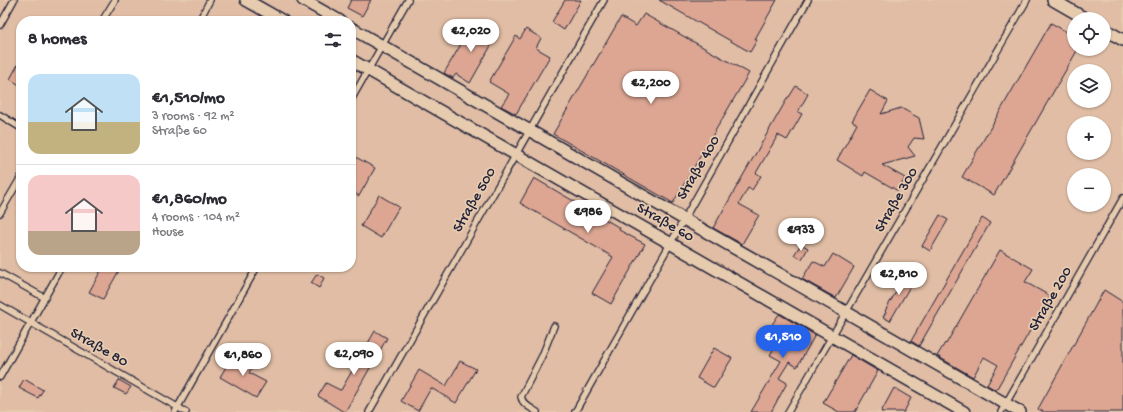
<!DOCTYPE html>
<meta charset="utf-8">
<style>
:root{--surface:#fff;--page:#f7f7f7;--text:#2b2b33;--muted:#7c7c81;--line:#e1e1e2;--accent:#2563eb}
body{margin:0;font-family:"Gochi Hand",sans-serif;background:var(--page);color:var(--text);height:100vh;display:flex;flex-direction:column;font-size:15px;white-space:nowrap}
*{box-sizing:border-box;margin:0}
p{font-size:13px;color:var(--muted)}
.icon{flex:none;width:22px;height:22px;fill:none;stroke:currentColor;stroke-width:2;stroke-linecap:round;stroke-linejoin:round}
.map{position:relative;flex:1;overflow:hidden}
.details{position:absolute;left:16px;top:16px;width:340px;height:256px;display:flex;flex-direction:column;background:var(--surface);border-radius:16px;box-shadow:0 1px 3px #0004}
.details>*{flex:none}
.buttons{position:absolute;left:1067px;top:12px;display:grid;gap:8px}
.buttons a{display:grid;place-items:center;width:44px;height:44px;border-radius:50%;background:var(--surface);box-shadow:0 1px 3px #0004;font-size:20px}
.price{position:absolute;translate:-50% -34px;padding:0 9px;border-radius:14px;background:#fff;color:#222;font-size:13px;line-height:26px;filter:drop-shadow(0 1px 2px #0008)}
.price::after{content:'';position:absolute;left:50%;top:24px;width:12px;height:9px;margin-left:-6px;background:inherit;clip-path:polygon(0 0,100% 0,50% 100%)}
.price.active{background:var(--accent);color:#fff}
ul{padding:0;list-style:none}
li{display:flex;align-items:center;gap:12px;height:100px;padding:0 12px}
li+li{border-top:1px solid var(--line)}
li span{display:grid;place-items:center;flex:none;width:112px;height:80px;border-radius:12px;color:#555}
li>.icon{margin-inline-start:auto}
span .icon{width:48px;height:48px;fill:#fffc;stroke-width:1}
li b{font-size:17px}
h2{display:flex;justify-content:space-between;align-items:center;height:48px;padding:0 12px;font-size:17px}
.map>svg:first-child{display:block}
</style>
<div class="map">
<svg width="1123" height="412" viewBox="0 0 1123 412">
<rect width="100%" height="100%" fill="#e7cbae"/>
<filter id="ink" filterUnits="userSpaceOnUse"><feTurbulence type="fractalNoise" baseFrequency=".025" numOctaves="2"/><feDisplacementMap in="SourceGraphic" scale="8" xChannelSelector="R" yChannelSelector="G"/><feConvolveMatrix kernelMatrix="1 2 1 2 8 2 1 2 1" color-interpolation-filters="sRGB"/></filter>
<g filter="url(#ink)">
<path fill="#e0bda4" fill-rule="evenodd" d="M0,0h1123v412h-1123zM1074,19h30v30h-30zM21,21h330v246h-330zM1074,71h30v30h-30zM1074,123h30v30h-30zM1074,175h30v30h-30z"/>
<path fill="#dda693" stroke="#22223b" d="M351,0h20l-9,16 -15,-8z
M565,0h16l-17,30 -12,-8z
M659,0h118l-22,39 2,1 -7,12z
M644,14l105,59 -76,130 -120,-69 68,-117 15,9z
M474,22l23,13 -27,48 -14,-9 -3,4 -9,-5z
M1051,23l23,13v13h4l-84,146 -32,-18z
M526,29l15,9 -5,10 14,8 -34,58 -15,-8 8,-12 -20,-12 27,-46 4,3z
M21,59v27l-11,-7z
M796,86l12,8 -10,18 4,2 -15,26 -9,-5 -22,38 5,3 -9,14 -4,-2 -9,16 20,11 -17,29 -29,-16 75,-131h1z
M870,90l18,11 -7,13 20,-6 18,10 5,21 -10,-1 -6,9 7,9 -33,9 23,13 -7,13 -33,-19 -2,4 -26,-16 20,-36 -5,-3z
M354,156l21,12 -16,28 -8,-5v-29z
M534,178l86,50 -1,2 26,14 -34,60 -19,-11 21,-36 -93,-54z
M379,195l20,12 -18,31 -20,-12z
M940,215l8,5 -18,31 -8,-5z
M982,218l8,5 -71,123 -8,-5z
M801,244l7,4 -6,11 -8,-4z
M1000,250l33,19 -8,13 25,14 -54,94 -9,-5 11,-20 -14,-8 -11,20 -36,-21 8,-13 1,1z
M833,254l21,13 -18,31 -34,-19 11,-18 12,6z
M103,267h18l-18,32 -14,-7z
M908,271l8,5 -26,45 -7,-4 3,-5 -1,-1z
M317,274l7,4 -5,10 -8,-5z
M1104,290l19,12v110h-79l-6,-3z
M779,314l36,21 -18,32 -8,-5 -10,16 8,5 -16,29h-20l30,-51 -11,-6 4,-7 -6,-4 9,-15 -6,-3z
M375,331l12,7 -42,74h-1l-26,-16 8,-13 14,7h1z
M714,348l18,10 -18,30 -17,-10z
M233,355l20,11 -4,7 17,9 -10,16 -36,-21z
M851,355l27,16 -23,41h-16l-16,-9z
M460,361l16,8 -20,34 -25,-15 -13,23 -17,-10 18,-31 27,16z
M24,379l19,11 -5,8 -19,-10z
M119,380l12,7 -5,7 -12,-6z
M894,388l17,10 -7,14h-23z"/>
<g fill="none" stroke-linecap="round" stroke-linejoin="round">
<g stroke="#22223b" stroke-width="8">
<path id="lane" d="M102,21l13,-21
M199,21l11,-21
M0,25l14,-25
M351,100l57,-100
M0,115l21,13
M0,213l21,-36
M0,273l45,25
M0,305l186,107
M0,377l62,-110
M175,412l82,-145
M369,412l235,-412
M537,412c-6,-4 -14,-7 -16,-15l21,-41 12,-30
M575,412l233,-412
M788,412l239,-412
M1001,412l122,-214"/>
</g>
<g stroke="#22223b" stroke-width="14">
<path id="street" d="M246,0l37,21
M303,0l37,21
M1053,0l33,19
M351,28l669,384
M1104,29l19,11
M351,60l613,352"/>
</g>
<use href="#lane" stroke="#e7cbae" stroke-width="5.5"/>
<use href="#street" stroke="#e7cbae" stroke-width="11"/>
</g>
</g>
<g text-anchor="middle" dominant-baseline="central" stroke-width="3.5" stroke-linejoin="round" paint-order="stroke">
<g font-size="15" fill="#22223b" stroke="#e7cbae">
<text transform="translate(699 168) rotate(-60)">Straße 400</text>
<text transform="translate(475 200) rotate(-60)">Straße 500</text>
<text transform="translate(897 200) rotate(-60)">Straße 300</text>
<text transform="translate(665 223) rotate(30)">Straße 60</text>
<text transform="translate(1051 299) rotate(-60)">Straße 200</text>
<text transform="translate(99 348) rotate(30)">Straße 80</text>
</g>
</g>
</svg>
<div class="buttons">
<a><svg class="icon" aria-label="locate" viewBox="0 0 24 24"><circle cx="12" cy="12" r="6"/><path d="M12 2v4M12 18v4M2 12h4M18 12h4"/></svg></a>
<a><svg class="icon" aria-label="layers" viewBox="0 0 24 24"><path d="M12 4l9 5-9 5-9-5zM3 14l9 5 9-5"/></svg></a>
<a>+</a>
<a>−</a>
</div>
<b class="price" style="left:471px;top:53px">€2,020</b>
<b class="price" style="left:651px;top:105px">€2,200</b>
<b class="price" style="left:588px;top:234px">€986</b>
<b class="price" style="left:801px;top:252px">€933</b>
<b class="price" style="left:899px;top:296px">€2,810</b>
<b class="price active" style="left:783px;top:359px">€1,510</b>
<b class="price" style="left:354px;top:376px">€2,090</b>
<b class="price" style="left:243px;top:377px">€1,860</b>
<section class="details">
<h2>8 homes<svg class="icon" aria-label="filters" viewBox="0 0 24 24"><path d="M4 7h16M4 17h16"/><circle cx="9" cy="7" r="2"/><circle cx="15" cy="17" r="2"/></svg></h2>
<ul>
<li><span style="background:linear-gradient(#bfe0f5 60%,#c2b280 0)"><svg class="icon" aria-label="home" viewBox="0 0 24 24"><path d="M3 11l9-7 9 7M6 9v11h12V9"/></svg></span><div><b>€1,510/mo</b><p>3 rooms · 92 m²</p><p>Straße 60</p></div></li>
<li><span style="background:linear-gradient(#f6c9c9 70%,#b9a48a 0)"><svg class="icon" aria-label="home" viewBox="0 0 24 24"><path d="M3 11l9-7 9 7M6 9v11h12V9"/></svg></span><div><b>€1,860/mo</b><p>4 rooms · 104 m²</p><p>House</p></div></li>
</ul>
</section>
</div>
